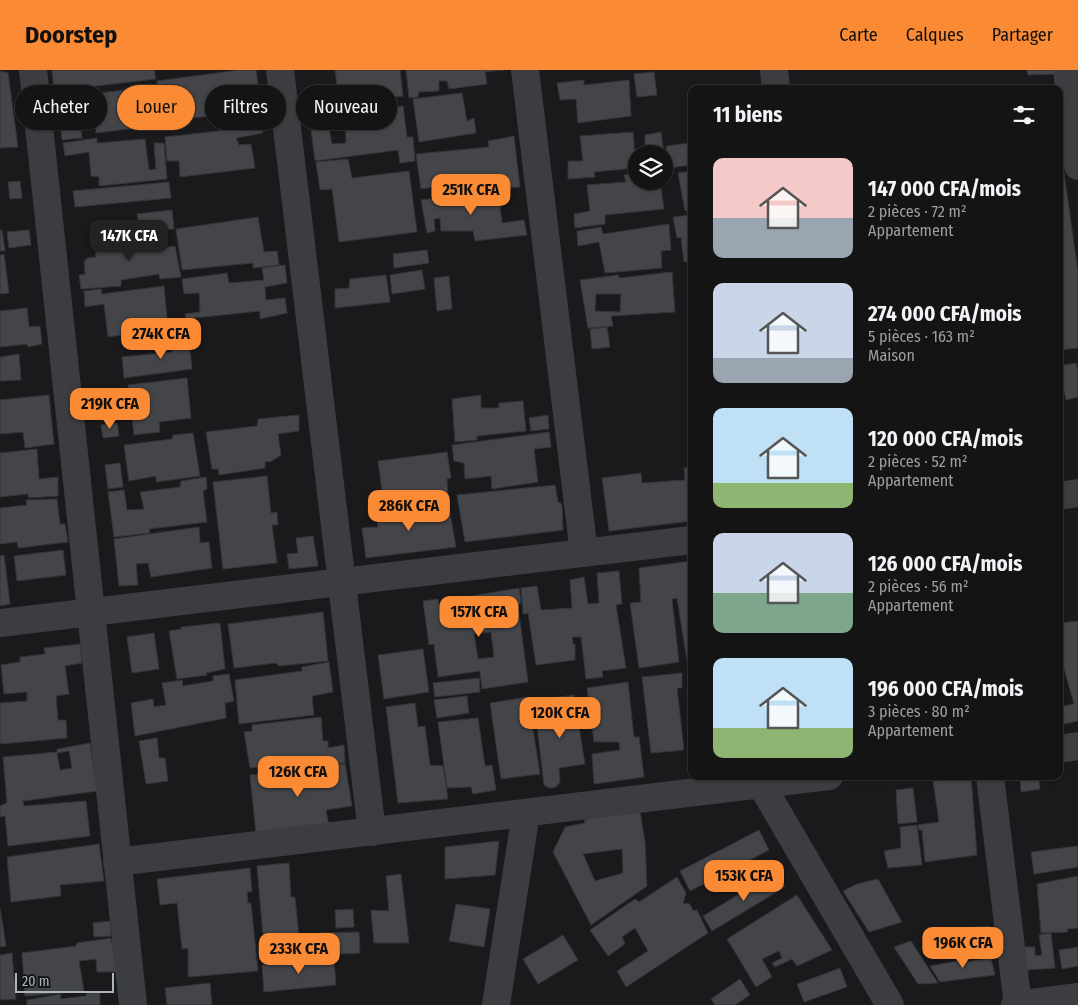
<!DOCTYPE html>
<html lang="fr">
<meta charset="utf-8">
<style>
:root{--surface:#141415;--page:#212122;--text:#f1f3f6;--muted:#9d9ea0;--line:#333334;--accent:#fa8a34}
body{margin:0;font-family:"Fira Sans Condensed",sans-serif;background:var(--page);color:var(--text);height:100vh;display:flex;flex-direction:column;font-size:19px;white-space:nowrap}
*{box-sizing:border-box;margin:0}
p{font-size:16px;color:var(--muted)}
.icon{flex:none;width:28px;height:28px;fill:none;stroke:currentColor;stroke-width:2;stroke-linecap:round;stroke-linejoin:round}
.map{position:relative;flex:1;overflow:hidden}
.panel{position:absolute;left:688px;top:15px;width:375px;height:695px;display:flex;flex-direction:column;background:var(--surface);border-radius:10px;box-shadow:0 1px 4px #0004,0 0 0 1px var(--line)}
.panel>*{flex:none}
.top-card{position:absolute;left:15px;top:15px;width:475px;height:45px;display:flex;gap:10px}
.buttons{position:absolute;left:628px;top:75px;display:grid;gap:10px}
.buttons a{display:grid;place-items:center;width:45px;height:45px;border-radius:50%;background:var(--surface);box-shadow:0 1px 4px #0004,0 0 0 1px var(--line);font-size:25px}
.scale{position:absolute;left:15px;bottom:12px;width:99px;box-sizing:border-box;padding-left:5px;border:2px solid #acb5bc;border-top:0;font-size:14px;line-height:18px;white-space:nowrap;color:#acb5bc;-webkit-text-stroke:4px #151517;paint-order:stroke}
.price{position:absolute;translate:-50% -42px;padding:0 11px;border-radius:10px;background:var(--accent);color:#111;font-size:16px;line-height:32px;filter:drop-shadow(0 1px 2px #0008)}
.price::after{content:'';position:absolute;left:50%;top:30px;width:15px;height:11px;margin-left:-8px;background:inherit;clip-path:polygon(0 0,100% 0,50% 100%)}
.price.current{background:#222;color:#fff}
ul{padding:0;list-style:none}
li{display:flex;align-items:center;gap:15px;height:125px;padding:0 25px}
li span{display:grid;place-items:center;flex:none;width:140px;height:100px;border-radius:10px;color:#555}
li>.icon{margin-inline-start:auto}
span .icon{width:60px;height:60px;fill:#fffc;stroke-width:1}
li b{font-size:21px}
h2{display:flex;justify-content:space-between;align-items:center;height:60px;padding:0 25px;font-size:21px}
.tag{padding:0 18px;border-radius:22px;background:var(--surface);box-shadow:0 1px 4px #0004,0 0 0 1px var(--line);font-size:18px;line-height:45px}
.tag.current{background:var(--accent);color:#111}
header{display:flex;align-items:center;gap:30px;box-sizing:border-box;height:70px;padding:0 25px;background:var(--accent);color:#111}
header strong{font-size:24px}
nav{display:flex;gap:28px;margin-inline-start:auto;font-size:18px}
.map>svg:first-child{display:block}
</style>
<header>
<strong>Doorstep</strong>
<nav><a>Carte</a><a>Calques</a><a>Partager</a></nav>
</header>
<div class="map">
<svg width="1078" height="935" viewBox="0 0 1078 935">
<rect width="100%" height="100%" fill="#1a1a1c"/>
<path fill="#444549" stroke="#343538" fill-rule="evenodd" d="M52,0h102l2,9 -102,12z
M239,0h17l2,14 -10,1 3,17 -7,-1 1,12 -75,7 -2,-18 -9,1 -2,-22z
M335,0h65l3,26 -64,8z
M406,0h98l-19,2 2,12 -38,5 -2,-8h-8v10l-20,1 -1,5 -9,1z
M1027,0h28l1,4 -28,1z
M0,1l8,2 10,74 -18,1z
M654,2l3,23 -20,2 -3,-23z
M584,10v5l45,-5 2,36 -53,7 -2,-24 -16,1 -3,-17z
M156,16l4,39 -64,8 -4,-39z
M77,21l5,47 -20,2 -5,-47z
M329,23l1,15 -21,2 -2,-14z
M462,23l5,28 7,-3 2,15 -57,9 -6,-43z
M403,36l4,31h6l2,24 -15,2 -2,-13 -83,11 -6,-48 17,-1 6,32 14,-1 -1,-30z
M261,49l2,14 -27,5 3,7 12,-1 4,24 -75,9 -1,-16h-12l-2,-24 71,-8v-8z
M633,62l3,36 -42,4 1,5 -27,2v-18h15l-3,-25z
M661,62l5,35 -2,1v-14h-20l1,-4v-15z
M514,66l6,51 -25,1v-10l-74,11 -5,-35 73,-7 -1,-6z
M1059,67l19,135v76l-19,2z
M97,68v5l48,-4 4,31 7,-1 -2,-26h10l3,36 -68,7v-9l-8,-1 -2,-24 -24,4 -2,-13z
M690,73l1,22 -22,3 -3,-22z
M348,89l4,19 57,-7 8,61 -78,10 -7,-53 -12,1 -4,-28z
M691,101v39l-6,1 -7,-38z
M636,103v8h24l4,28 -59,6v9l-30,4 -1,-14 16,-3 -3,-26 39,-3 -2,-7z
M20,111l2,17 -12,1 -2,-17z
M169,112l2,16 -96,9 -2,-16z
M498,120l4,33 22,-3 3,15 -52,6 -2,-10h-32l-1,-13 -6,1 1,12 -8,2 -6,-33z
M172,140l2,19 -35,3 -2,-18z
M691,145v46l-7,1 -3,-25 -4,1 -4,-21z
M258,147l6,35 13,-1 2,14 -26,3v-5l-71,7 -6,-41z
M669,154l2,26 -10,1 1,17 -57,5 -6,-31 -21,4 -1,-15 24,-4 2,7z
M0,160h2l3,21h-5z
M29,160l2,15 -22,3 -2,-16z
M144,163l1,7h8l3,2 4,-1 1,7 14,-2 6,31 -21,2 -1,-5 -38,6v6l-40,3 -2,-14 6,-1 -1,-12 3,-4 9,-1 -1,-10 20,-2v-9z
M427,180l2,13 -35,5 -1,-14z
M4,184l5,39 -9,1v-39z
M285,195l2,18 -22,4 1,13 19,-2 2,15 -27,6v-8l-66,7 1,8 -8,1 -2,-13 15,-2 -1,-19 -15,1 -2,-15 45,-6 2,10 35,-3 -2,-12z
M422,200l3,19 -33,5 -2,-19z
M672,202l3,40 -64,4 2,10 -25,2 -8,-48 38,-5 1,3zM596,224h25l-1,18 -25,-1z
M386,205l4,27 -55,6v-19l14,-1 1,-9z
M449,206l3,33 -15,2 -3,-33z
M164,216l4,42 -60,9 -4,-33 -19,3 -1,-16 17,-2 1,5z
M27,238l2,19 11,-1 2,18 -14,3 -1,-3 -27,3v-36z
M607,257l3,20 -18,2 -2,-20z
M188,263l4,36 -68,9 -2,-21 50,-5 -2,-18z
M19,284l2,26 -21,1v-24z
M1076,293l2,9v25l-12,3 -7,-34z
M187,308l4,40 -32,4 1,10 -26,3 -6,-50z
M49,325l5,49 -29,4 -2,-16 -23,2v-34z
M481,325v13h18v-5l24,-2 3,30 -49,5v4l-22,2 -3,-43z
M299,345v16l-21,3 3,21 -9,6 -7,1v6l-46,7 -1,-6h-6l-6,-37 51,-6 1,-7z
M548,345l1,14 -18,2 -2,-13z
M117,353l2,13 -16,2 -2,-13z
M549,362l2,15 -17,2 4,33 -46,7 -1,-13 -26,3 -1,-16 -10,-2 -2,-16z
M193,363l7,43 -44,6v-6l-27,5 -5,-36 48,-6 1,-4z
M37,379l2,30 19,-2v19l-29,2 -1,-4 -28,3v-44z
M447,382l4,26 -4,1 1,17 -64,9 -6,-44z
M120,393l3,24 -15,2 -3,-24z
M691,397v54l-82,10 -7,-53 39,-5 1,10 43,-3 -1,-12z
M267,406l4,37 6,-1 1,13h-6l5,38 -54,6 -10,-87z
M206,407l1,12 -4,2 4,31 -58,7 1,4 -36,4 -6,-45 16,-2 3,20 17,-1 -4,-17 40,-5 1,-6z
M555,415l3,17 4,2 1,26 -98,12 -8,-47z
M57,429l3,25h5l3,18 -50,6 -1,-6 -17,2v-36l27,-3 -1,-5z
M408,436l1,5 40,-4 7,40 -90,11 -4,-30 16,-1 -2,-18z
M199,457l1,16 9,-1 3,26 -61,9 -3,-14 -12,1 2,21 -19,1 -5,-47z
M313,466l5,30 -29,3 -2,-15 11,-1 -2,-15z
M63,480l3,25 -49,6 -3,-25z
M4,485l6,49 -10,2v-50z
M691,491v100h-4l-10,-63 -5,1 7,63 -40,6 -9,-65 11,-1 -2,-34z
M619,501l3,33 -6,1 10,63 -24,3 1,6 -17,2 -5,-42h-9l1,7h2v16l-39,5 -8,-52 -5,1 -2,-26 16,-2 4,24 31,-2 -2,-28 14,-3 4,27 11,-1 -2,-30z
M519,518l2,15 -3,2 10,77 -46,7 -2,-18 -42,6 -4,-33 -5,1 -6,-44 15,-2 1,5 32,-3v-5zM491,562l3,25 -16,2 -4,-25z
M323,542l5,49 -49,5 -3,-3 -42,5 -6,-44z
M1078,551v100l-19,4v-18l15,-3 -11,-39h-4v-42z
M220,553l5,46 -19,4 1,2 -30,4 -8,-48 12,-2v-2z
M154,563l5,36 -27,4 -5,-36z
M80,574l2,19 -17,3 4,28 -13,2 2,24h8l1,18 -67,6v-41l27,-2v-9l-23,2 -3,-29 19,-3v-5l25,-3 -1,-6z
M423,579l6,43 -45,7 -6,-44z
M329,592l4,30 -21,4 2,19 -75,9 -4,-44 67,-9v-4z
M682,603v15h-5l7,62 -33,3 -9,-76z
M229,604l5,27 -9,2 1,15 -91,18 -4,-33 22,-4 1,8 12,-2 -4,-22 20,-3 1,6 30,-5v-5z
M479,608l1,14 -45,5 -2,-14z
M628,612l6,55h5l5,40 -50,7 -2,-30 28,-4 -1,-8h-25l-7,-54z
M574,625l11,69 -26,4 1,14 -4,5 -7,1 -5,-3 -7,-59 11,-2 -4,-25z
M467,626l2,17 -32,5 -3,-18z
M528,627l12,77 -39,5 -11,-76z
M415,633l3,24 7,-1 5,39 13,1 5,33 -50,4 -12,-96z
M321,647l2,24h5v7l16,-3 1,18 -29,2 -1,-4 -65,7 -6,-36 8,-1v-6z
M478,648l7,48 7,-1 4,25 -23,4 -2,-7 -24,1 -9,-66z
M157,668l2,20h6l3,23 -22,3 -7,-43z
M90,673l7,48 -74,10 1,5 62,-5 4,35 -82,10 -3,-30 -5,1v-11l7,-3 -4,-46 54,-5v-3zM69,681l3,17 -12,2 -3,-17z
M345,694l7,42 -26,4 3,16 -73,9 -6,-60 71,-7v-3z
M1020,706h18l2,13 -19,3z
M971,707l6,78 -52,7 -3,-32h-3l-1,-5 21,-3 -6,-41z
M913,718l4,34 -19,2 -2,-34z
M639,735l6,37 2,44 -56,39 -38,-73 12,-25 20,-4 -1,-3zM622,779l1,24 -28,8 -12,-27z
M917,755l5,40 -34,3 -4,-17 17,-3 -1,-21z
M759,760l10,20 -79,41 -10,-20z
M499,771l-4,34 -50,4v-32z
M99,774l5,37 -44,4 1,11 -50,6 -4,-45z
M1078,776v21l-44,7 -3,-22z
M289,793l2,34h4l4,40 11,-1 2,20 -47,4 -8,-94z
M250,798l2,24h-5l1,11h3l7,68 -70,6v-29l-6,1 -5,-46 -17,2 -3,-26z
M776,802l9,15 -73,44 -9,-15z
M401,804l8,69h-35l-3,-33 18,1 -3,-35z
M1078,806v52l-11,1 1,3 -27,1 -4,-49z
M677,807l9,16 -3,10 7,1 3,7 4,-1 11,23 -82,54 -9,-16 31,-20 -13,-23 -13,9 3,7 -17,12 -18,-26 45,-31 4,3z
M878,809l24,43 -33,10 -26,-41 14,-7z
M797,825l35,55 -35,16 -5,-7 -17,8 -3,-4 10,-5 -3,-7 -17,8 10,18 -16,10 -29,-48z
M456,834l34,5 -6,38 -35,-6z
M0,838l6,38 -6,1z
M353,839l1,18 -18,1 -1,-18z
M110,851l1,15 -17,1 -1,-14z
M989,856l1,18 -35,2 -4,-7 -17,2 -2,-11z
M359,862l1,21 -40,2v-22z
M1051,863l4,35 -29,2 -1,-23h10v9l7,-1 -3,-20z
M563,865l15,25 -40,24 -15,-25z
M111,868l6,34h-20l-1,-13 -17,2 5,30 -59,5 -3,-43 54,-7 1,-3z
M911,871l27,42 -20,1 -24,-37z
M1078,877v19l-16,3 -3,-19z
M12,883l4,46 -16,1v-45z
M965,885l1,7 25,-4 4,17 -55,7 -10,-16 27,-5 -1,-5z
M334,889l2,26 -72,7 -2,-27z
M840,898l7,19 -43,15 -7,-18z
M740,909l10,16 -15,10h-20l-4,-6z
M210,913l2,22h-45l-2,-17z
M87,923h13v12h-73v-5l34,-6 -1,5 26,-3z"/>
<g fill="none" stroke-linecap="round" stroke-linejoin="round">
<path stroke="#3b3d41" stroke-width="28" d="M33,0l100,935
M280,0l92,762
M525,0l59,483
M774,0l2,19
M1067,0l11,96
M1059,426l19,-3
M0,553l691,-83
M1059,679l19,-3
M990,706l28,229
M761,714l129,221
M117,792l712,-86
M496,935l30,-192
M1015,935l63,-8"/>
</g>
</svg>
<div class="buttons">
<a><svg class="icon" aria-label="layers" viewBox="0 0 24 24"><path d="M12 4l9 5-9 5-9-5zM3 14l9 5 9-5"/></svg></a>
</div>
<div class="scale">20 m</div>
<b class="price" style="left:471px;top:146px">251K CFA</b>
<b class="price current" style="left:129px;top:192px">147K CFA</b>
<b class="price" style="left:161px;top:290px">274K CFA</b>
<b class="price" style="left:110px;top:360px">219K CFA</b>
<b class="price" style="left:409px;top:462px">286K CFA</b>
<b class="price" style="left:479px;top:568px">157K CFA</b>
<b class="price" style="left:560px;top:669px">120K CFA</b>
<b class="price" style="left:298px;top:728px">126K CFA</b>
<b class="price" style="left:744px;top:832px">153K CFA</b>
<b class="price" style="left:963px;top:899px">196K CFA</b>
<b class="price" style="left:299px;top:905px">233K CFA</b>
<div class="top-card">
<a class="tag">Acheter</a>
<a class="tag current">Louer</a>
<a class="tag">Filtres</a>
<a class="tag">Nouveau</a>
</div>
<section class="panel">
<h2>11 biens<svg class="icon" aria-label="filters" viewBox="0 0 24 24"><path d="M4 7h16M4 17h16"/><circle cx="9" cy="7" r="2"/><circle cx="15" cy="17" r="2"/></svg></h2>
<ul>
<li><span style="background:linear-gradient(#f6c9c9 60%,#9aa5b1 0)"><svg class="icon" aria-label="home" viewBox="0 0 24 24"><path d="M3 11l9-7 9 7M6 9v11h12V9"/></svg></span><div><b>147 000 CFA/mois</b><p>2 pièces · 72 m²</p><p>Appartement</p></div></li>
<li><span style="background:linear-gradient(#c9d6e8 75%,#9aa5b1 0)"><svg class="icon" aria-label="home" viewBox="0 0 24 24"><path d="M3 11l9-7 9 7M6 9v11h12V9"/></svg></span><div><b>274 000 CFA/mois</b><p>5 pièces · 163 m²</p><p>Maison</p></div></li>
<li><span style="background:linear-gradient(#bfe0f5 75%,#8fb573 0)"><svg class="icon" aria-label="home" viewBox="0 0 24 24"><path d="M3 11l9-7 9 7M6 9v11h12V9"/></svg></span><div><b>120 000 CFA/mois</b><p>2 pièces · 52 m²</p><p>Appartement</p></div></li>
<li><span style="background:linear-gradient(#c9d6e8 60%,#7fa58c 0)"><svg class="icon" aria-label="home" viewBox="0 0 24 24"><path d="M3 11l9-7 9 7M6 9v11h12V9"/></svg></span><div><b>126 000 CFA/mois</b><p>2 pièces · 56 m²</p><p>Appartement</p></div></li>
<li><span style="background:linear-gradient(#bfe0f5 70%,#8fb573 0)"><svg class="icon" aria-label="home" viewBox="0 0 24 24"><path d="M3 11l9-7 9 7M6 9v11h12V9"/></svg></span><div><b>196 000 CFA/mois</b><p>3 pièces · 80 m²</p><p>Appartement</p></div></li>
</ul>
</section>
</div>
